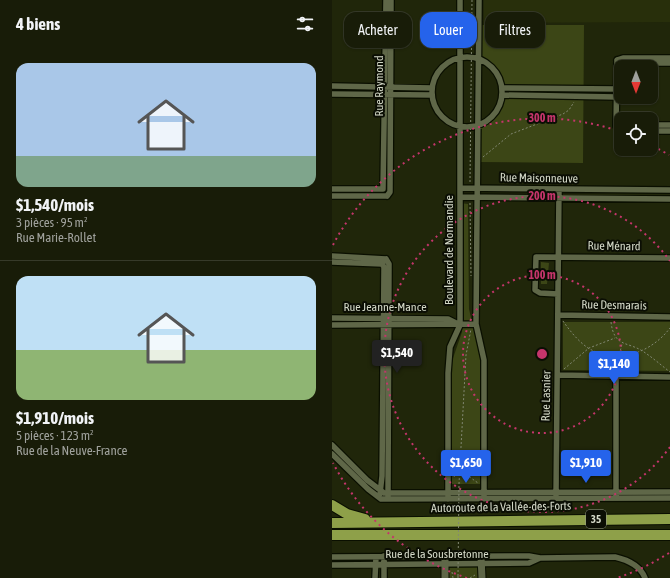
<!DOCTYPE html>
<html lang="fr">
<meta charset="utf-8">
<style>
:root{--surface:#181c08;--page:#212512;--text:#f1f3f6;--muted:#9fa19c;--line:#363a29;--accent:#2563eb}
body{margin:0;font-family:"Asap Condensed",sans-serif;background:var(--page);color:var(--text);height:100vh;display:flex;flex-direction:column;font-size:15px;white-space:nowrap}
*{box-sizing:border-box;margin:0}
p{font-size:13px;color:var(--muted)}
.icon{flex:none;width:22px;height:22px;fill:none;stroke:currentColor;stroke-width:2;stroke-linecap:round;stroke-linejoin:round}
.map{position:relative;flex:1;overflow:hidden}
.details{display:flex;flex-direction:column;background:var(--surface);width:332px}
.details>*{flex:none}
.banner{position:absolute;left:12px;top:12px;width:266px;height:36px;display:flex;gap:8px}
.needle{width:26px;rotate:180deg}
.tools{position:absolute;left:282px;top:60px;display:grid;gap:8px}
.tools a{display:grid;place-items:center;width:44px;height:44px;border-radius:8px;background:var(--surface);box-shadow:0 1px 3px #0004,0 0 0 1px var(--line);font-size:20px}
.price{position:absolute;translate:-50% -34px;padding:0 9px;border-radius:4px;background:var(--accent);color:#fff;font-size:13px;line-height:26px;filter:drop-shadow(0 1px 2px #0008)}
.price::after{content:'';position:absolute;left:50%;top:24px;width:12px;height:9px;margin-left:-6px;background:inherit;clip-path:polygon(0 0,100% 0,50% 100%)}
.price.current{background:#222;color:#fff}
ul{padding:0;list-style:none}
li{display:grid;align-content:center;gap:8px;height:212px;padding:0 16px}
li+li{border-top:1px solid var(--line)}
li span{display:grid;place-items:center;height:124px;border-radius:12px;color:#555}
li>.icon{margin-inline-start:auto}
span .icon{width:72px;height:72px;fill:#fffc;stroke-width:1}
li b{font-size:17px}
h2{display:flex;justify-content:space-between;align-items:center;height:48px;padding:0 16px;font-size:17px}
.tag{padding:0 14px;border-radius:12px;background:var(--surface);box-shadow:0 1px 3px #0004,0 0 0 1px var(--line);font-size:14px;line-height:36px}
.tag.current{background:var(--accent);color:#fff}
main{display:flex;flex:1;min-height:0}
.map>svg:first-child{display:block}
</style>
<main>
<section class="details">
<h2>4 biens<svg class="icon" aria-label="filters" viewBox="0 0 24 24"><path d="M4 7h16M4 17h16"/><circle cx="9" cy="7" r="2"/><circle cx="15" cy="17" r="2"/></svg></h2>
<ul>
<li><span style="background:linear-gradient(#a9c7e8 75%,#7fa58c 0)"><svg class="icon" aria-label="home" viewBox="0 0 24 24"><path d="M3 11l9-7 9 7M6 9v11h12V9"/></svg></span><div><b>$1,540/mois</b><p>3 pièces · 95 m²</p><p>Rue Marie-Rollet</p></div></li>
<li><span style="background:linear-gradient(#bfe0f5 60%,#8fb573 0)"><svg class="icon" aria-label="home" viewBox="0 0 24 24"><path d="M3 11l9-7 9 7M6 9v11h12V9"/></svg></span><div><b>$1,910/mois</b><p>5 pièces · 123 m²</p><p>Rue de la Neuve-France</p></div></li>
</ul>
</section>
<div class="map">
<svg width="338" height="578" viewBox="0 0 338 578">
<rect width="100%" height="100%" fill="#20260a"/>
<path fill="#282f0b" d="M152,0h186v22l-186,1z"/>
<path fill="#3c4616" d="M147,25h105l-1,138 -105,-1 -1,-36c5,-2 10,-4 14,-7 5,-3 8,-11 10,-16 5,-19 -5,-35 -22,-43z
M128,203l8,1 1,105 12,52v123h-31l1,-120 11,-32z
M209,262l8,1 -2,21h-6z
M231,322h107v49l-107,-1z
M114,565h35l1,13h-36z"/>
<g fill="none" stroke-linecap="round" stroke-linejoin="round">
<g stroke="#0a0f00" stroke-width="8">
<path id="minor" d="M147,0l-3,324 8,36v139
M100 92a35 35 0 1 1 70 0a35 35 0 1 1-70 0Z
M285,60l6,3h47
M0,86l100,2
M170,88l115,1
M0,94l100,1
M170,95l115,2
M319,125h19
M284,126l1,-66 6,-2h47
M319,131h19
M128,188l210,2
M0,189h51
M51,189l3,-189
M0,196h55
M55,196l3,-4 1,-192
M128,197l210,2
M0,256l54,3
M54,259l3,5 -1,232
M0,262l50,2 1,-2
M226,294l-18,-1 -5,-3 1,-33 134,1
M226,315l112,2
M0,318l116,1 10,5
M0,325l144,-1
M226,375l112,2
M0,445l35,35 17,13 286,-1
M0,454l36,35 13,10 289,-1
M48,494l2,-18 2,-209 -2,-3
M224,495l3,-306
M284,496v-120
M116,499v-126l2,-26 10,-22v-325
M0,557l197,-1 11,2 75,-1c13,3 25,8 30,21
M0,565l197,-2 11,-5
M43,578l1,-21
M52,578v-22"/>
</g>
<g stroke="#0a0f00" stroke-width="9">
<path id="tertiary" d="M149,556l1,22
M113,578v-22"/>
</g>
<g stroke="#0a0f00" stroke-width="12">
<path id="motorway" d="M0,505l15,9 18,5
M0,523l338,-4
M0,535h338"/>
</g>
<path stroke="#828872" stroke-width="1" stroke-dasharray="2 2" stroke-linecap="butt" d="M151,157l28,-23 52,-20 6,-4 5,-8
M138,182l2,-182
M138,203l1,73
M231,321c7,10 15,20 25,27 29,17 63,5 82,-20
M279,322c3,26 17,19 33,30 9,6 17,13 26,20
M232,369l25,-21 26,-10
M290,370l-3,-14 3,-12
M121,465l25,18
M129,470l17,-12
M122,477l4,-7
M127,484l7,-129 5,-26
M120,572l1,6
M126,576v2
M138,578l5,-3"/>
<use href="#minor" stroke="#5f6748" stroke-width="5.5"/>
<use href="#tertiary" stroke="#5f6748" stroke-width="7"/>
<use href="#motorway" stroke="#8ea049" stroke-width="10"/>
<path stroke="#828872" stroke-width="1" stroke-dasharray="2 2" stroke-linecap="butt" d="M126,576l1,-92"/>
</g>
<g fill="none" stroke="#c5356b" stroke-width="2" stroke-dasharray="2 4">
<circle cx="210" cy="354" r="79"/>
<path d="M338 447A158 158 0 1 1 338 261"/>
<path d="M337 553A236 236 0 0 1 285 578M135 578A236 236 0 0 1 1 463M1 245A236 236 0 0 1 289 132M321 146A236 236 0 0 1 337 155"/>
</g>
<g text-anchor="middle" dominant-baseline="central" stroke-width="4" stroke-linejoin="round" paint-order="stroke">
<rect fill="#0b0e04" stroke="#989c8d" stroke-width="1" x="254" y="510" width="20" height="18" rx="3"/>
<g font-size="11" font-weight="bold" fill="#d4d9c8">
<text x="264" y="519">35</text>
</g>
<g font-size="12" fill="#d4d9c8" stroke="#0b0e04">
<text transform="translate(47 86) rotate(-90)">Rue Raymond</text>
<text transform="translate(207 178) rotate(1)">Rue Maisonneuve</text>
<text transform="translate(282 246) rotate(1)">Rue Ménard</text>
<text transform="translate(117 250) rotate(-90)">Boulevard de Normandie</text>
<text transform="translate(282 305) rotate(1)">Rue Desmarais</text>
<text x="53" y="307">Rue Jeanne-Mance</text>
<text transform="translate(214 396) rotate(-89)">Rue Lasnier</text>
<text transform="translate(169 507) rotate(-1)">Autoroute de la Vallée-des-Forts</text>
<text x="105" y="554">Rue de la Sousbretonne</text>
</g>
</g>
<circle cx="210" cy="354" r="6" fill="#c5356b" stroke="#0b0e04" stroke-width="2"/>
<g font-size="12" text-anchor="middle" font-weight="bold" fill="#c5356b" stroke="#0b0e04" stroke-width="4" stroke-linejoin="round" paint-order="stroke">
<text x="210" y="122">300 m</text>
<text x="210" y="200">200 m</text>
<text x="210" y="279">100 m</text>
</g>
</svg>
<div class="tools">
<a><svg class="needle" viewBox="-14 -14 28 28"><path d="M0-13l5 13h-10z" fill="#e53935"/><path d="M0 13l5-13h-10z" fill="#9fa19c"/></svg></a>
<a><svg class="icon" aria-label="locate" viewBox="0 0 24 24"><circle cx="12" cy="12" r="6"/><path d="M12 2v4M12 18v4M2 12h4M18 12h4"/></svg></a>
</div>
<b class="price current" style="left:65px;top:374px">$1,540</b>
<b class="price" style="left:282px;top:385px">$1,140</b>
<b class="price" style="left:134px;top:484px">$1,650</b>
<b class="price" style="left:254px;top:484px">$1,910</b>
<div class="banner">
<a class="tag">Acheter</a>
<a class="tag current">Louer</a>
<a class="tag">Filtres</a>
</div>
</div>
</main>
